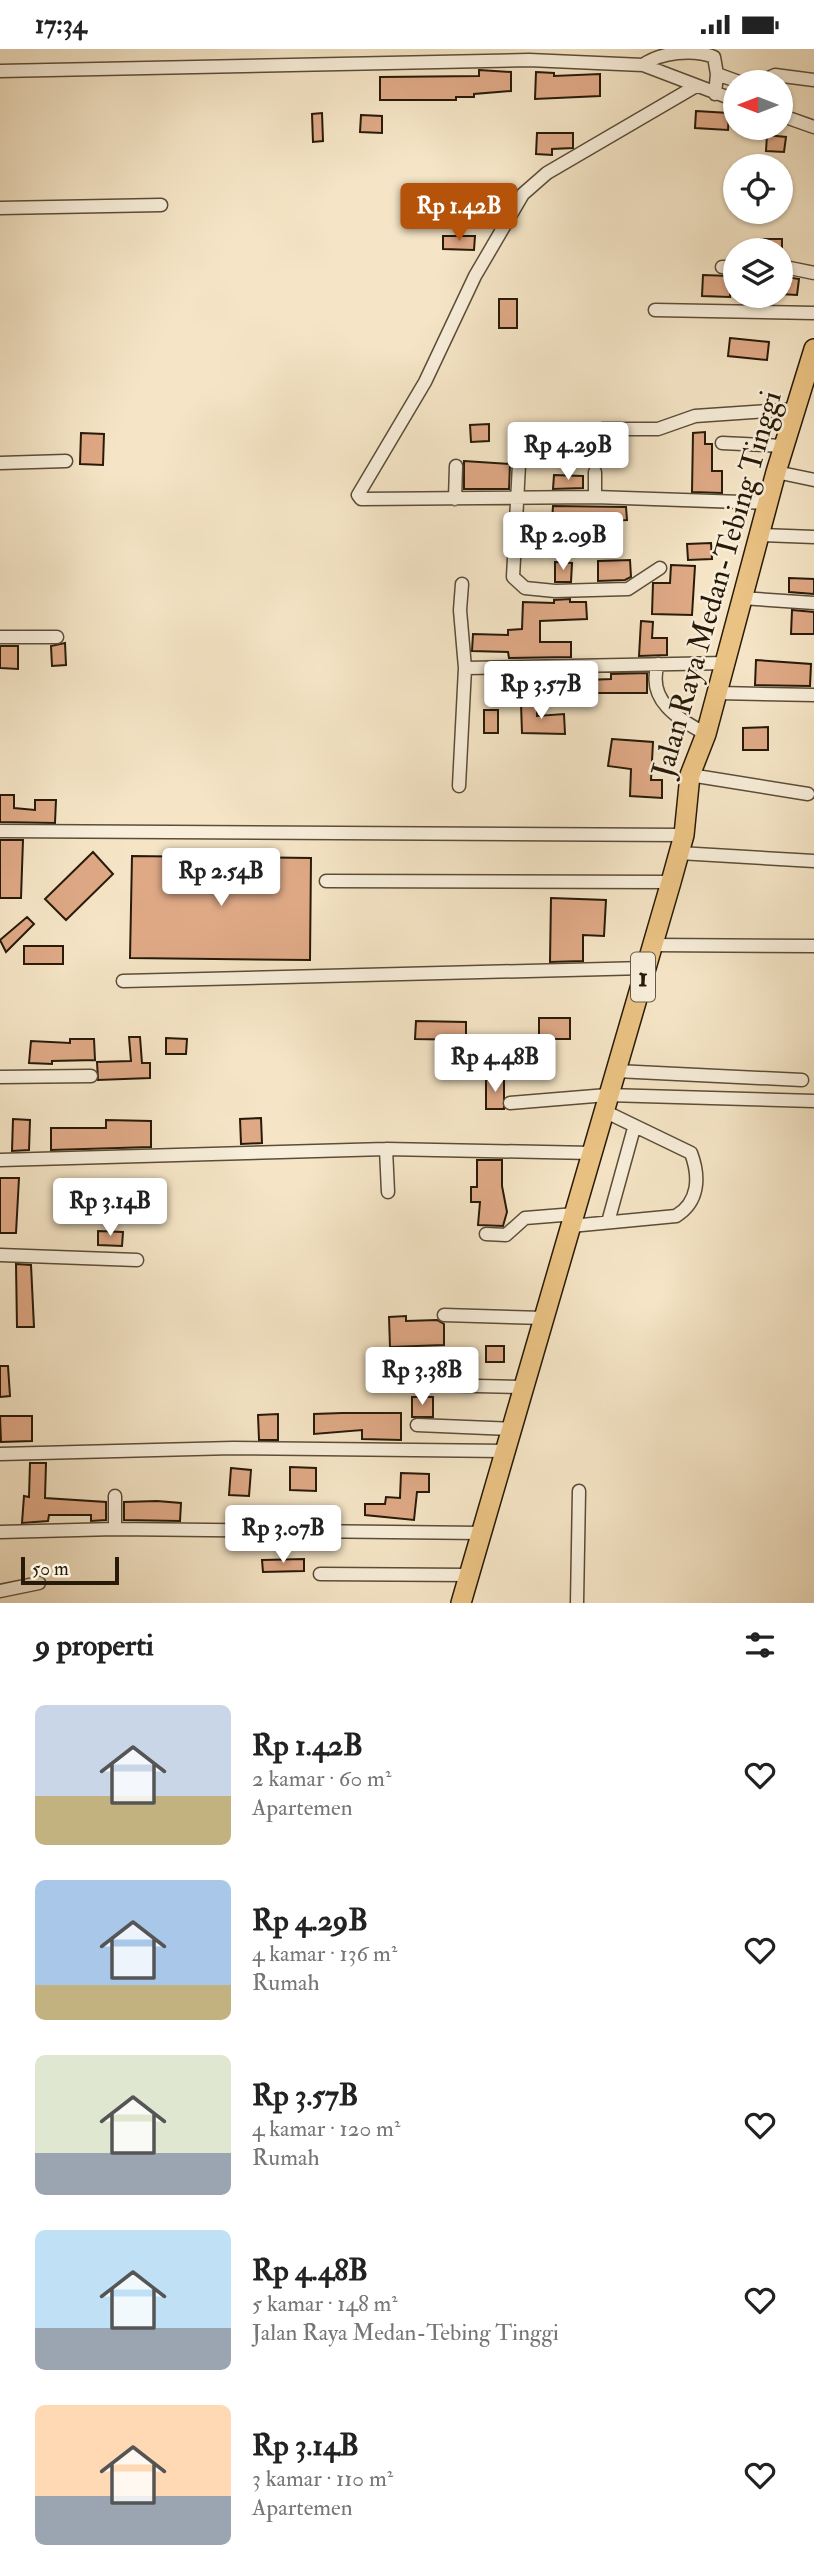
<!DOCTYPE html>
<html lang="id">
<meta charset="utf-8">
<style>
:root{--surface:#fff;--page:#f2f2f2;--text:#222;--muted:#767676;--accent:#b45309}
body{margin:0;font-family:"IM FELL Double Pica",serif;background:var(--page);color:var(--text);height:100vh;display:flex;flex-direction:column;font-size:26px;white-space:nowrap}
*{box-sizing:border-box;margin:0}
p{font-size:23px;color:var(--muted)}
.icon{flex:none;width:38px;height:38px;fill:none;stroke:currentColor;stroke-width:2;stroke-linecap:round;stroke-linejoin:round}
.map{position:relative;height:1554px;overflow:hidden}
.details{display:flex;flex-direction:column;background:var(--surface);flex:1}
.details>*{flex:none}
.needle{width:46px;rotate:270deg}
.buttons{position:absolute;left:723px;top:21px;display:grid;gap:14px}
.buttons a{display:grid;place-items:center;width:70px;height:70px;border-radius:50%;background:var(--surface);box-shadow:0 2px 5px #0004;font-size:35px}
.scale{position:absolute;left:21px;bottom:18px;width:98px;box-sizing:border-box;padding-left:7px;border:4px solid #281a08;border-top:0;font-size:19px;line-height:24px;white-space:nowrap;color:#281a08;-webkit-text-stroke:5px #f8eeda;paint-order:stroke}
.price{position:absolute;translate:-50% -60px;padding:0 16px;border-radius:7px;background:#fff;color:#222;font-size:23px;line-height:46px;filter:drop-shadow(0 2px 4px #0008)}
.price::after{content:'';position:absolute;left:50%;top:42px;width:21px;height:16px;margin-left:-10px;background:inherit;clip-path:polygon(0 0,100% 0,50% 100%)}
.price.active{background:var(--accent);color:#fff}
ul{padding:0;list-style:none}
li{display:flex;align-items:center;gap:21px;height:175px;padding:0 35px}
li span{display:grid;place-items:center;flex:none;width:196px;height:140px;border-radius:10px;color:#555}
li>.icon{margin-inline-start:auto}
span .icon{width:84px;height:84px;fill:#fffc;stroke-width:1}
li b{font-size:30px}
h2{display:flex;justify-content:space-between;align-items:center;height:84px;padding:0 35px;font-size:30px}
.status{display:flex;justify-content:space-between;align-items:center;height:49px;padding:0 35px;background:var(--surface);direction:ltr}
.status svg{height:19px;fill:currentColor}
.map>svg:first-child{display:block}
</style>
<div class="status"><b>17:34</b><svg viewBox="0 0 49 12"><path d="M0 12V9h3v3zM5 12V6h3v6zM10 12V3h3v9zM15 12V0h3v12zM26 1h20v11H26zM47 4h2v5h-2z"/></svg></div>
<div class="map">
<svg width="814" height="1554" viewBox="0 0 814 1554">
<rect width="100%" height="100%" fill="#f5e5c6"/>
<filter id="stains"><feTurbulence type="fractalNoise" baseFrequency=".00286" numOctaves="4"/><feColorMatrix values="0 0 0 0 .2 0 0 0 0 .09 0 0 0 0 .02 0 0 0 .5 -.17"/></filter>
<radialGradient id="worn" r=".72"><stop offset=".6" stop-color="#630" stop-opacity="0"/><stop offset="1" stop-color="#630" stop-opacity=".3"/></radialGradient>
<path fill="#dfa986" stroke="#281a08" stroke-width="2" d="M479,21l32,2v19l-37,3v3h-18v3h-76v-23l99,-1z
M536,23l18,1v3l46,-2v22l-65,3z
M696,62l33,2 -1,17 -33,-2z
M322,64l1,28 -10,1 -1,-28z
M361,66l21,1v17l-22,-1z
M537,84h36v15l-21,1v6l-16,-1z
M767,86l19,2 -2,15 -18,-1z
M443,187h32l-1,14 -31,-1z
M758,190h24v11h-24z
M703,226l27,1v21l-28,-1z
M780,227l19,3 -2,16 -17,-1z
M499,250h18v29h-18z
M730,289l39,4 -2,18 -39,-4z
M489,375v17l-18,1 -1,-17z
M510,377h15v22l-14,1z
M547,379h31v16h-31z
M705,383v12h7v27h10v22l-30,-1 1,-59z
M81,384l23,1 -1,31 -23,-1z
M464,412l46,3 -1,25h-45z
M554,426l29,1v12l-30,1z
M553,457l73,1 1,13 -19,1v3l-56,-2z
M711,494l1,16 -24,1 -1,-16z
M630,511l1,17 -6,3 -27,1v-20z
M555,513l17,1 -1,19h-16z
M671,516l24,1 -3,49 -40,-1 1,-31h17z
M789,529l25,1v15l-25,-2z
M570,550v3h16l1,17 -47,2v21h31v15l-62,1 -1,-6 -36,-1 1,-17 35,1v-5l14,-1 1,-27 31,1v-3z
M792,561l22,2v22h-23z
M641,572l12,1 -1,16h15v17l-28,1z
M65,594l1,22 -14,1 -1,-20z
M0,597h18v23l-18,-1z
M756,611l55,4 -1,22 -55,-1z
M647,624v20h-51v5l-32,2 -1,-19 48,-2v-5z
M537,654v13l27,-2 1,20 -43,-1 -1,-29z
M484,661h14v23h-14z
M768,678v23h-25v-22z
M612,690l41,3 -2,38h11v18l-32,-2 1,-27 -23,-3z
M0,746h14v13l21,2v-10h21l-1,23 -55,-1z
M0,791h23l-2,58h-21z
M93,803l20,22 -47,46 -21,-21z
M132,807l179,2 -1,102 -180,-2z
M551,849l55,2 -2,36 -21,-1v26l-33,1z
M27,868l7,7 -28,28 -6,-12z
M24,897h39v18h-39z
M539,969h31v21h-31z
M416,972l50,1v18l-51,-1z
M129,988h11l2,26h8v15l-52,2 -1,-18 34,-1z
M166,989l21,1 -1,15h-20z
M70,990h24l1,21 -43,1v3l-23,-1 2,-22 39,2z
M486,1030l18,1v29h-18z
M261,1069l1,25 -21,1 -1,-25z
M13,1070l17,1 -1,30 -17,1z
M106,1071l45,1v26l-100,3v-22h55z
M477,1111h25v26l5,26 -4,14 -25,-1 2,-23h-9v-15h6z
M0,1129h19l-3,55h-16z
M98,1182l25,1 -1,14 -24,-1z
M16,1215l15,1 3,62h-17z
M406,1267v5l31,-1 7,4v21l-54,2 -1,-30z
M486,1297h18v16h-18z
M0,1317h8l2,30 -10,1z
M412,1348h21v20h-21z
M342,1364h59v27l-39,-1v-9l-48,4v-20z
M278,1365v26h-19l-1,-25z
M0,1367h32v25l-31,1z
M30,1414h16l-1,35 61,4v18l-15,1v-6h-42l-1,6 -26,2 2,-27 5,1z
M290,1418l26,1v23l-26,-1z
M231,1419l20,2 -2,26 -20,-1z
M401,1424l28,1v18h-12l-3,28 -49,-5v-11h20l1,-7 14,1z
M157,1452l24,2 -1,18 -56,-1v-18z
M304,1510v12l-41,1 -1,-12z"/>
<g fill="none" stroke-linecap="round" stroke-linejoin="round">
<g stroke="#5b4d38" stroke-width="15">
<path id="minor" d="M643,16c18,-13 50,-16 71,-8l3,17
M0,22l529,-11 114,5 92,35
M760,33l15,-7 39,5
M696,37l-149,87 -24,21 -48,82 -50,106 -67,113 3,4 234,-2 173,6
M715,45l2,-20 22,8
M780,66l34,12
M0,159l161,-3
M780,217l34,7
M722,218h13
M655,261l159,3
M722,394l62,3
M596,396v-12l7,-4h55l37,-13 102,-7
M0,414l66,-2
M519,416l-6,112 12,11 30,3 73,-2 32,-21
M776,423l38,8
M595,448v-25
M455,450l1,-33
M760,486l54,2
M462,535l-2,26 5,58 260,-5
M741,549l73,5
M0,588h57
M658,615c-12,37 21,55 48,70
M718,644l96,2
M690,726l118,19
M459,737l6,-118
M0,782l684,4
M679,804l135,8
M326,832l345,1
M653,896l161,1
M123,932l522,-13
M616,1022l186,9
M0,1028l91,-1
M510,1054l97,-8 207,6
M386,1100l2,43
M0,1111l386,-11 206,4
M608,1173l26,-94
M571,1177l105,-10c23,-14 24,-39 15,-63l-87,-42
M486,1185l20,1 19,-17 50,-4
M0,1206l137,5
M444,1266l100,3
M388,1335l137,3
M417,1376l96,4
M0,1405l233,-6 273,3
M115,1480v-33
M0,1483l115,-3 367,4
M320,1525l150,1
M0,1542l39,-8
M577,1554l2,-112"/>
</g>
<g stroke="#281a08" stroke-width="22">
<path id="highway" d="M461,1554l210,-721 13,-47 6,-60 16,-41 70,-262 38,-123"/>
</g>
<use href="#minor" stroke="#f8eeda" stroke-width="12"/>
<use href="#highway" stroke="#eac283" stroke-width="19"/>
</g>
<g text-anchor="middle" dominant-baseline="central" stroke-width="5" stroke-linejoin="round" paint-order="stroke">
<rect fill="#f8eeda" stroke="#665a47" stroke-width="2" x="631" y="903.5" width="24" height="49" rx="5"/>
<g font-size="28" font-weight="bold" fill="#281a08">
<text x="643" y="928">1</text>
</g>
<g font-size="30" fill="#281a08" stroke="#f8eeda">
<text transform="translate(717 535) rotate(-74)">Jalan Raya Medan-Tebing Tinggi</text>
</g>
</g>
<rect width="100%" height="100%" filter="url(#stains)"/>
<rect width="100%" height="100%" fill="url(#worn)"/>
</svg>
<div class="buttons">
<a><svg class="needle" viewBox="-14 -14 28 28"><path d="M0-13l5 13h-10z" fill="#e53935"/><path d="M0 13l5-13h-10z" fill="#767676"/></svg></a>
<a><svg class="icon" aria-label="locate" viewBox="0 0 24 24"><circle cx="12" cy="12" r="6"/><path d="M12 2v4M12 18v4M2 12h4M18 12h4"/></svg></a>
<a><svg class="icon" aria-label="layers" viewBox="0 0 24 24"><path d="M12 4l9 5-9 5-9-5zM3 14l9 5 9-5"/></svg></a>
</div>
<div class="scale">50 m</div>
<b class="price active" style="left:459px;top:194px">Rp 1.42B</b>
<b class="price" style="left:568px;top:433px">Rp 4.29B</b>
<b class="price" style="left:563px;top:523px">Rp 2.09B</b>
<b class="price" style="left:541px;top:672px">Rp 3.57B</b>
<b class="price" style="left:221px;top:859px">Rp 2.54B</b>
<b class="price" style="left:495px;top:1045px">Rp 4.48B</b>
<b class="price" style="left:110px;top:1189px">Rp 3.14B</b>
<b class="price" style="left:422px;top:1358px">Rp 3.38B</b>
<b class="price" style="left:283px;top:1516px">Rp 3.07B</b>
</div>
<section class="details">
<h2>9 properti<svg class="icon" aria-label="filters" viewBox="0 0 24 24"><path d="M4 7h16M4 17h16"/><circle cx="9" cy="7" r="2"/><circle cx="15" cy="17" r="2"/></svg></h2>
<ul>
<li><span style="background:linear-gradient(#c9d6e8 65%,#c2b280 0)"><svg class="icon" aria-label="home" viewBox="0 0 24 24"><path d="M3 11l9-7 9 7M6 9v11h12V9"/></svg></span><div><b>Rp 1.42B</b><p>2 kamar · 60 m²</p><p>Apartemen</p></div><svg class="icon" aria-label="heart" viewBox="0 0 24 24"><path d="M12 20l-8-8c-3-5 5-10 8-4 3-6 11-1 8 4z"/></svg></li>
<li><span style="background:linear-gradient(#a9c7e8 75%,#c2b280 0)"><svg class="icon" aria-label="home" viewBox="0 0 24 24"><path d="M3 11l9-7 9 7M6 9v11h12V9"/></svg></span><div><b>Rp 4.29B</b><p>4 kamar · 136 m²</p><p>Rumah</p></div><svg class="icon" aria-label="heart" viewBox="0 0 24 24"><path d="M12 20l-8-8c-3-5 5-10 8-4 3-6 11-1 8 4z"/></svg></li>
<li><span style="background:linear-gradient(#dfe7d0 70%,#9aa5b1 0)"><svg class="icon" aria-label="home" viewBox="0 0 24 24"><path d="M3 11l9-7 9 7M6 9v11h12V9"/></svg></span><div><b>Rp 3.57B</b><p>4 kamar · 120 m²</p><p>Rumah</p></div><svg class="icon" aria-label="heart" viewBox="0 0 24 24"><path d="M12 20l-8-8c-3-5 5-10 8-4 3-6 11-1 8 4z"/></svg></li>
<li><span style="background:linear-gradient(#bfe0f5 70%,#9aa5b1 0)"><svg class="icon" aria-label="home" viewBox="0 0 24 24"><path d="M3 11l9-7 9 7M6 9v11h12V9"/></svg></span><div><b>Rp 4.48B</b><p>5 kamar · 148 m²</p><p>Jalan Raya Medan-Tebing Tinggi</p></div><svg class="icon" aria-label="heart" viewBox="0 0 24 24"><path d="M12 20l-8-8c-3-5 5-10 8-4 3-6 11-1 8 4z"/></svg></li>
<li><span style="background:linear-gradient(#ffd9b3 65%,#9aa5b1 0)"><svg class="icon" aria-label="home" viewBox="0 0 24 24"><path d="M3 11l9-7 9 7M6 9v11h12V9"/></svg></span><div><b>Rp 3.14B</b><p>3 kamar · 110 m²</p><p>Apartemen</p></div><svg class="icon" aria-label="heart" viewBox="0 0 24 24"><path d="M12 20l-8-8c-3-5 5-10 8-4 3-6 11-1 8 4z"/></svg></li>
</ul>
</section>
